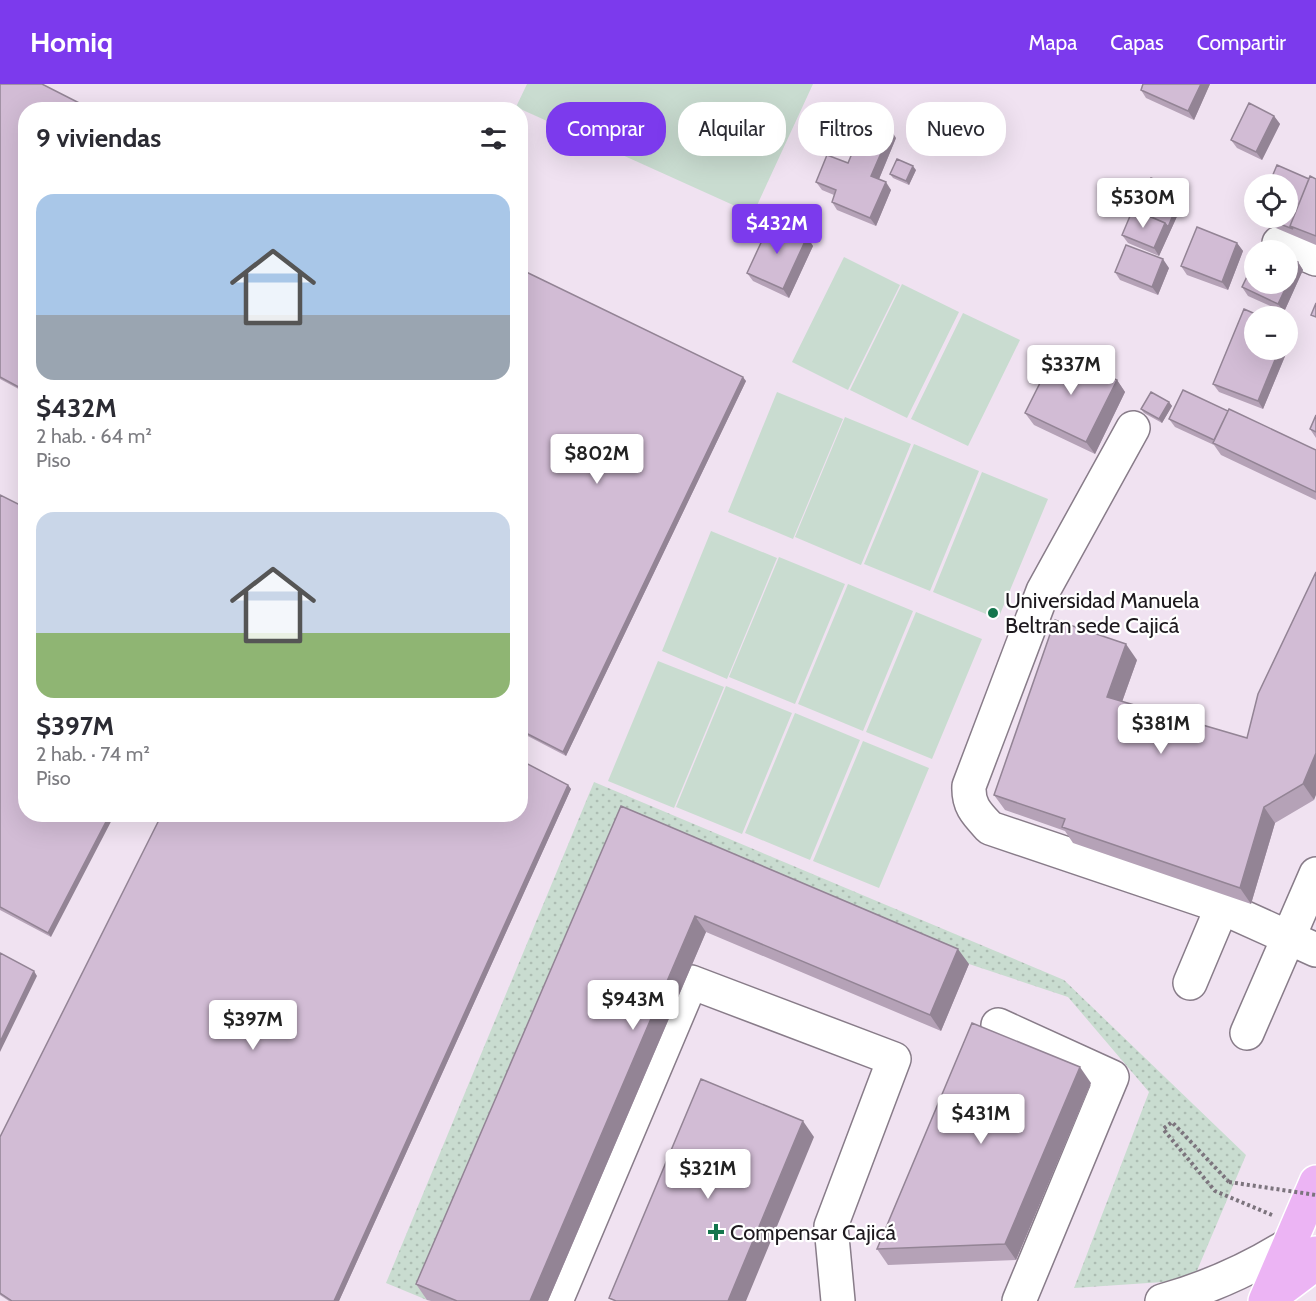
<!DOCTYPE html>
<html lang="es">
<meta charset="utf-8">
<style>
:root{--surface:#fff;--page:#f7f7f7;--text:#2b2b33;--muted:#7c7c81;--accent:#7c3aed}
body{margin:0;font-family:Cabin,sans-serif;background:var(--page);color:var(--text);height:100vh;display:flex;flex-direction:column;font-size:22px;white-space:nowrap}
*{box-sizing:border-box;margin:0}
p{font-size:20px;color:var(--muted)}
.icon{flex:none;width:33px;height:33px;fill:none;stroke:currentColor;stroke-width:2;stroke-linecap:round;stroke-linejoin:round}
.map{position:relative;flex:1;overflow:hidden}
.drawer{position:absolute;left:18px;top:18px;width:510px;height:720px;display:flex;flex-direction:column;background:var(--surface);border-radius:24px;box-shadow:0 6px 24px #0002}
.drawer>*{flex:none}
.banner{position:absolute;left:546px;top:18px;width:570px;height:54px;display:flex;gap:12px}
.buttons{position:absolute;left:1244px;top:90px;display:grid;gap:12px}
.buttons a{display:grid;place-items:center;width:54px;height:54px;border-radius:50%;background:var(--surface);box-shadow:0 6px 24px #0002;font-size:30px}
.price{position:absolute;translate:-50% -51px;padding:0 14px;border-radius:6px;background:#fff;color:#222;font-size:20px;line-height:39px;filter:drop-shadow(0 2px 3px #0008)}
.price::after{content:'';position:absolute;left:50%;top:36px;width:18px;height:14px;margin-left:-9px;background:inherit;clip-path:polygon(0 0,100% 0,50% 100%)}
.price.selected{background:var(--accent);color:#fff}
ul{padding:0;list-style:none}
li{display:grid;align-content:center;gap:12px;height:318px;padding:0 18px}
li span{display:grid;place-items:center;height:186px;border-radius:18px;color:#555}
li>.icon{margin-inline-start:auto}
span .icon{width:108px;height:108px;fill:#fffc;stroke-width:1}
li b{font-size:26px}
h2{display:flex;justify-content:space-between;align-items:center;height:72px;padding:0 18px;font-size:26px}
.chip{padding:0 21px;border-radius:24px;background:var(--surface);box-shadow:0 6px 24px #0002;font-size:21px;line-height:54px}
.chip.selected{background:var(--accent);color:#fff}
header{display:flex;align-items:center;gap:36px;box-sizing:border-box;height:84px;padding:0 30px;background:var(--accent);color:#fff}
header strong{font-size:28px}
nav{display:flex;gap:33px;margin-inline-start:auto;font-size:21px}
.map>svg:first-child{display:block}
</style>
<header>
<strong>Homiq</strong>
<nav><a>Mapa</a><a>Capas</a><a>Compartir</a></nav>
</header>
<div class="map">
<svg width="1316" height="1217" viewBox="0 0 1316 1217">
<defs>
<pattern id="grass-dots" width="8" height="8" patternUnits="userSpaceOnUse" patternTransform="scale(1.5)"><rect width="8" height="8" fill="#c9dcd0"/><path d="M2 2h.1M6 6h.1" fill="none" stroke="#acbcb2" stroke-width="1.8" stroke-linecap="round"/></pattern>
</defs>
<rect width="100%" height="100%" fill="#f0e2f1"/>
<path fill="url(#grass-dots)" d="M594,698l470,198 182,175 -53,125 -119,8 75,-196 -81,-95 -99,-33 -337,-142 -205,478 -41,-17z"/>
<path fill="#c9dcd0" d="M527,0h286l-60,130 -237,-107z
M844,173l56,28 -52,105 -56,-28z
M902,200l57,28 -52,106 -57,-28z
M963,229l57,27 -52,106 -57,-27z
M777,308l66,27 -50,120 -65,-27z
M845,333l66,27 -50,121 -66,-28z
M914,360l65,27 -49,120 -66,-27z
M982,388l66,27 -50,120 -65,-27z
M711,447l66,27 -50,121 -65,-28z
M779,473l66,27 -50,120 -66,-27z
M848,500l65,27 -50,120 -65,-27z
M916,528l66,27 -50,120 -66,-27z
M658,577l66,26 -50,121 -66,-27z
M726,602l66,27 -50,121 -66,-27z
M795,629l65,27 -50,120 -65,-27z
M863,657l66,27 -50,120 -66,-27z"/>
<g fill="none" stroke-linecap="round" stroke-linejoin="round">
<g stroke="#887c89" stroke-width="36">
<path id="minor" d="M1279,159l37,16
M1133,344l-90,163 -74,195c-1,20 8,28 21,42l222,75 104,47
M1190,899l32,-76
M998,941l114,52 -93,224
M1247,949l69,-159
M556,1217l135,-319 203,77 -63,167 7,75
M1162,1217c46,-13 85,-30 125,-55"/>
</g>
<g stroke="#fff" stroke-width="36">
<path id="highway" d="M1265,1217l51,-119
M1266,1217l44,-33 6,-15"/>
</g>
<path stroke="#7c747d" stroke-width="4" stroke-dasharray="3 3" stroke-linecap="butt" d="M1229,1098l-57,-60 -9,7 52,62 57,24"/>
<use href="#minor" stroke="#fff" stroke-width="33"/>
<use href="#highway" stroke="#ecb4f4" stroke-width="33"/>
<path stroke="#7c747d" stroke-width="4" stroke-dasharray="3 3" stroke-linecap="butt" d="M1229,1098l87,13"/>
</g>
<path fill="#b5a2b7" d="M0,0l26,26v283l-26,-14z
M1143,0h67l-16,36 -48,-22 -5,-8z
M1274,32l6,8 -18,36 -25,-12 -6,-8z
M896,54l-17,41 12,11 -15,36 -39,-16 -5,-8 2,-7 -12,-5 -6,-8 32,-19z
M916,86l-7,15 -16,-7 -3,-4z
M1316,95v66l-54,-23 -4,-4h29z
M1177,108l-6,14 8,6 -20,44 -31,-13 -6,-8 15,-24z
M807,153l6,9 -24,52 -36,-17 -6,-8z
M1237,159l6,8 -15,39 -41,-15 -6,-9z
M1298,178l5,8 -19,42 -36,-16 -6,-9z
M1169,184l-11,27 -38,-15 -5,-8z
M520,185l226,112 -180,375 -46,-24z
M1293,253l-30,72 -44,-17 -6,-8z
M1117,296l8,12 -30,62 -61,-29 -9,-12z
M1169,318l3,4 -10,17 -18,-10 -3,-4z
M1228,327l88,39v50l-95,-45 -7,-10 -39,-18 -6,-8z
M1316,331v23l-6,-9z
M0,411l51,442 -51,-27z
M1137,576l-15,42 125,36 11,-44 56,106 -39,23 -24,81 -178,-61 -8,-12 -60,-21 -11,-15z
M568,701l3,4 -232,512h-330l-9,-6v-158z
M621,722l348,158 -28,67 -235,-99 -158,369h-117l-4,-1 -11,-16z
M1091,999l-75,177 -128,5 -11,-16z"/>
<path fill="#938495" d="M1201,0h9l-16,36 -6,-9z
M1274,32l6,8 -18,36 -6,-8z
M891,46l5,8 -19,46 -6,-8z
M913,82l3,4 -7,15 -3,-4z
M886,98l5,8 -15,36 -6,-8z
M1174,104l3,4 -7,17 -3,-5z
M1176,124l3,4 -20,44 -5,-8 11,-25z
M807,153l6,9 -24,52 -6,-9z
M1237,159l6,8 -15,39 -6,-8z
M1163,175l6,9 -11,27 -6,-8z
M1298,178l5,8 -19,42 -6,-8z
M1287,245l6,8 -30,72 -5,-8 21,-51h8z
M743,293l3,4 -180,375 -3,-4z
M1117,296l8,12 -30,62 -9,-12z
M1169,318l3,4 -10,17 -3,-4z
M1126,560l11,16 -19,53 -11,-16z
M1316,669v42l-2,5 -11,-16z
M568,701l3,4 -232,512h-5z
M1264,723l11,16 -24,81 -11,-16z
M110,730h5l-64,123 -3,-4z
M695,832l11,16 -158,369h-18z
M958,865l11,15 -28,67 -11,-16z
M34,887l3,5 -37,76v-10z
M1080,983l11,16 -75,177 -11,-16z
M803,1037l11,16 -68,164h-18z"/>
<path fill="#d2bcd5" stroke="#938495" stroke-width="1.5" d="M0,0h42l51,26h-67v281l-26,-14z
M1143,0h58l-13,27 -47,-21z
M1249,19l25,13 -18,36 -25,-12z
M866,36l25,10 -20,46 15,6 -16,36 -38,-16 4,-12 -20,-8 11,-27 21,8z
M897,75l16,7 -7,15 -16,-7z
M1277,81l32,14 -19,47 3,3 -29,-11h23v-34h-18z
M1310,92l6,3v57l-26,-10z
M1151,94l23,10 -7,16 9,4 -8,19 -3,-4 -28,-12z
M1133,125l32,14 -11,25 -32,-13z
M771,137l36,16 -24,52 -36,-16z
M1197,143l40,16 -15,39 -41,-16z
M1126,161l37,14 -11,28 -37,-15z
M1261,161l12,5h-14z
M1287,173l11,5 -20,42 -36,-17 12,-25v22h33z
M520,185l223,108 -180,375 -43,-22z
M1316,219v14l-5,-2z
M1244,225l16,7h-6v34h25l-21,51 -45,-17z
M1056,267l61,29 -31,62 -61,-29z
M1183,306l45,21 -14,29 -45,-21z
M1151,308l18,10 -10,17 -18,-10z
M1229,325l87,41v42l-103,-49z
M1316,331v17l-6,-3z
M0,411l26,13v306h84l-62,119 -48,-26z
M1316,488v181l-13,31 -39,23 -24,81 -178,-61 3,-8 -71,-24 61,-175 71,24 -19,53 140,41 11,-44z
M520,676l48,25 -234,516h-322l-12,-8v-156l162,-323h358z
M621,722l337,143 -28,66 -235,-99 -165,385h-73l-41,-17z
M0,869l34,18 -34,71z
M972,939l108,44 -75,177 -128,5z
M701,995l102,42 -75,180h-112l-7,-3z"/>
<g fill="#14764d" stroke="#fff" stroke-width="2">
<circle cx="993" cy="529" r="6"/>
<path d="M713 1139h6v6h6v6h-6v6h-6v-6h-6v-6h6z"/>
</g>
<g text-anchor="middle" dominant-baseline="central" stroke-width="4.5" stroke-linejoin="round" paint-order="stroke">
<g font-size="22" fill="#1d191e" stroke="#fff" text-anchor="start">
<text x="1005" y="516">Universidad Manuela<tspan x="1005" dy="25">Beltran sede Cajicá</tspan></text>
<text x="730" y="1148">Compensar Cajicá</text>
</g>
</g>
</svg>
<div class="buttons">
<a><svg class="icon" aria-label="locate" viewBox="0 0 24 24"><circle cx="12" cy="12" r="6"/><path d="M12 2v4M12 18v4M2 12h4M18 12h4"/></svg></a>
<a>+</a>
<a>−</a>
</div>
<b class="price" style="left:1143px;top:145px">$530M</b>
<b class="price selected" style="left:777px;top:171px">$432M</b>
<b class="price" style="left:1071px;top:312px">$337M</b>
<b class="price" style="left:597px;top:401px">$802M</b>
<b class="price" style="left:1161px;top:671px">$381M</b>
<b class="price" style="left:633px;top:947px">$943M</b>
<b class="price" style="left:253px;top:967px">$397M</b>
<b class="price" style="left:981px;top:1061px">$431M</b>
<b class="price" style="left:708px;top:1116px">$321M</b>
<div class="banner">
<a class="chip selected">Comprar</a>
<a class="chip">Alquilar</a>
<a class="chip">Filtros</a>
<a class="chip">Nuevo</a>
</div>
<section class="drawer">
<h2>9 viviendas<svg class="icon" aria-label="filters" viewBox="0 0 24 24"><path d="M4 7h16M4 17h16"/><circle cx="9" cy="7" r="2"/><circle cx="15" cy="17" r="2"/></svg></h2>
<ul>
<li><span style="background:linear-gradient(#a9c7e8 65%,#9aa5b1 0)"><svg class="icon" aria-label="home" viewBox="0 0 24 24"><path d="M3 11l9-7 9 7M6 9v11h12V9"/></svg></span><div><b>$432M</b><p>2 hab. · 64 m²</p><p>Piso</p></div></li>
<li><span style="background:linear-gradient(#c9d6e8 65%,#8fb573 0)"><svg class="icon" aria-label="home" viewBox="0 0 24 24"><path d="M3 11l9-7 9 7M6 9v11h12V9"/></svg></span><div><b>$397M</b><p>2 hab. · 74 m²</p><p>Piso</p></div></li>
</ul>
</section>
</div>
